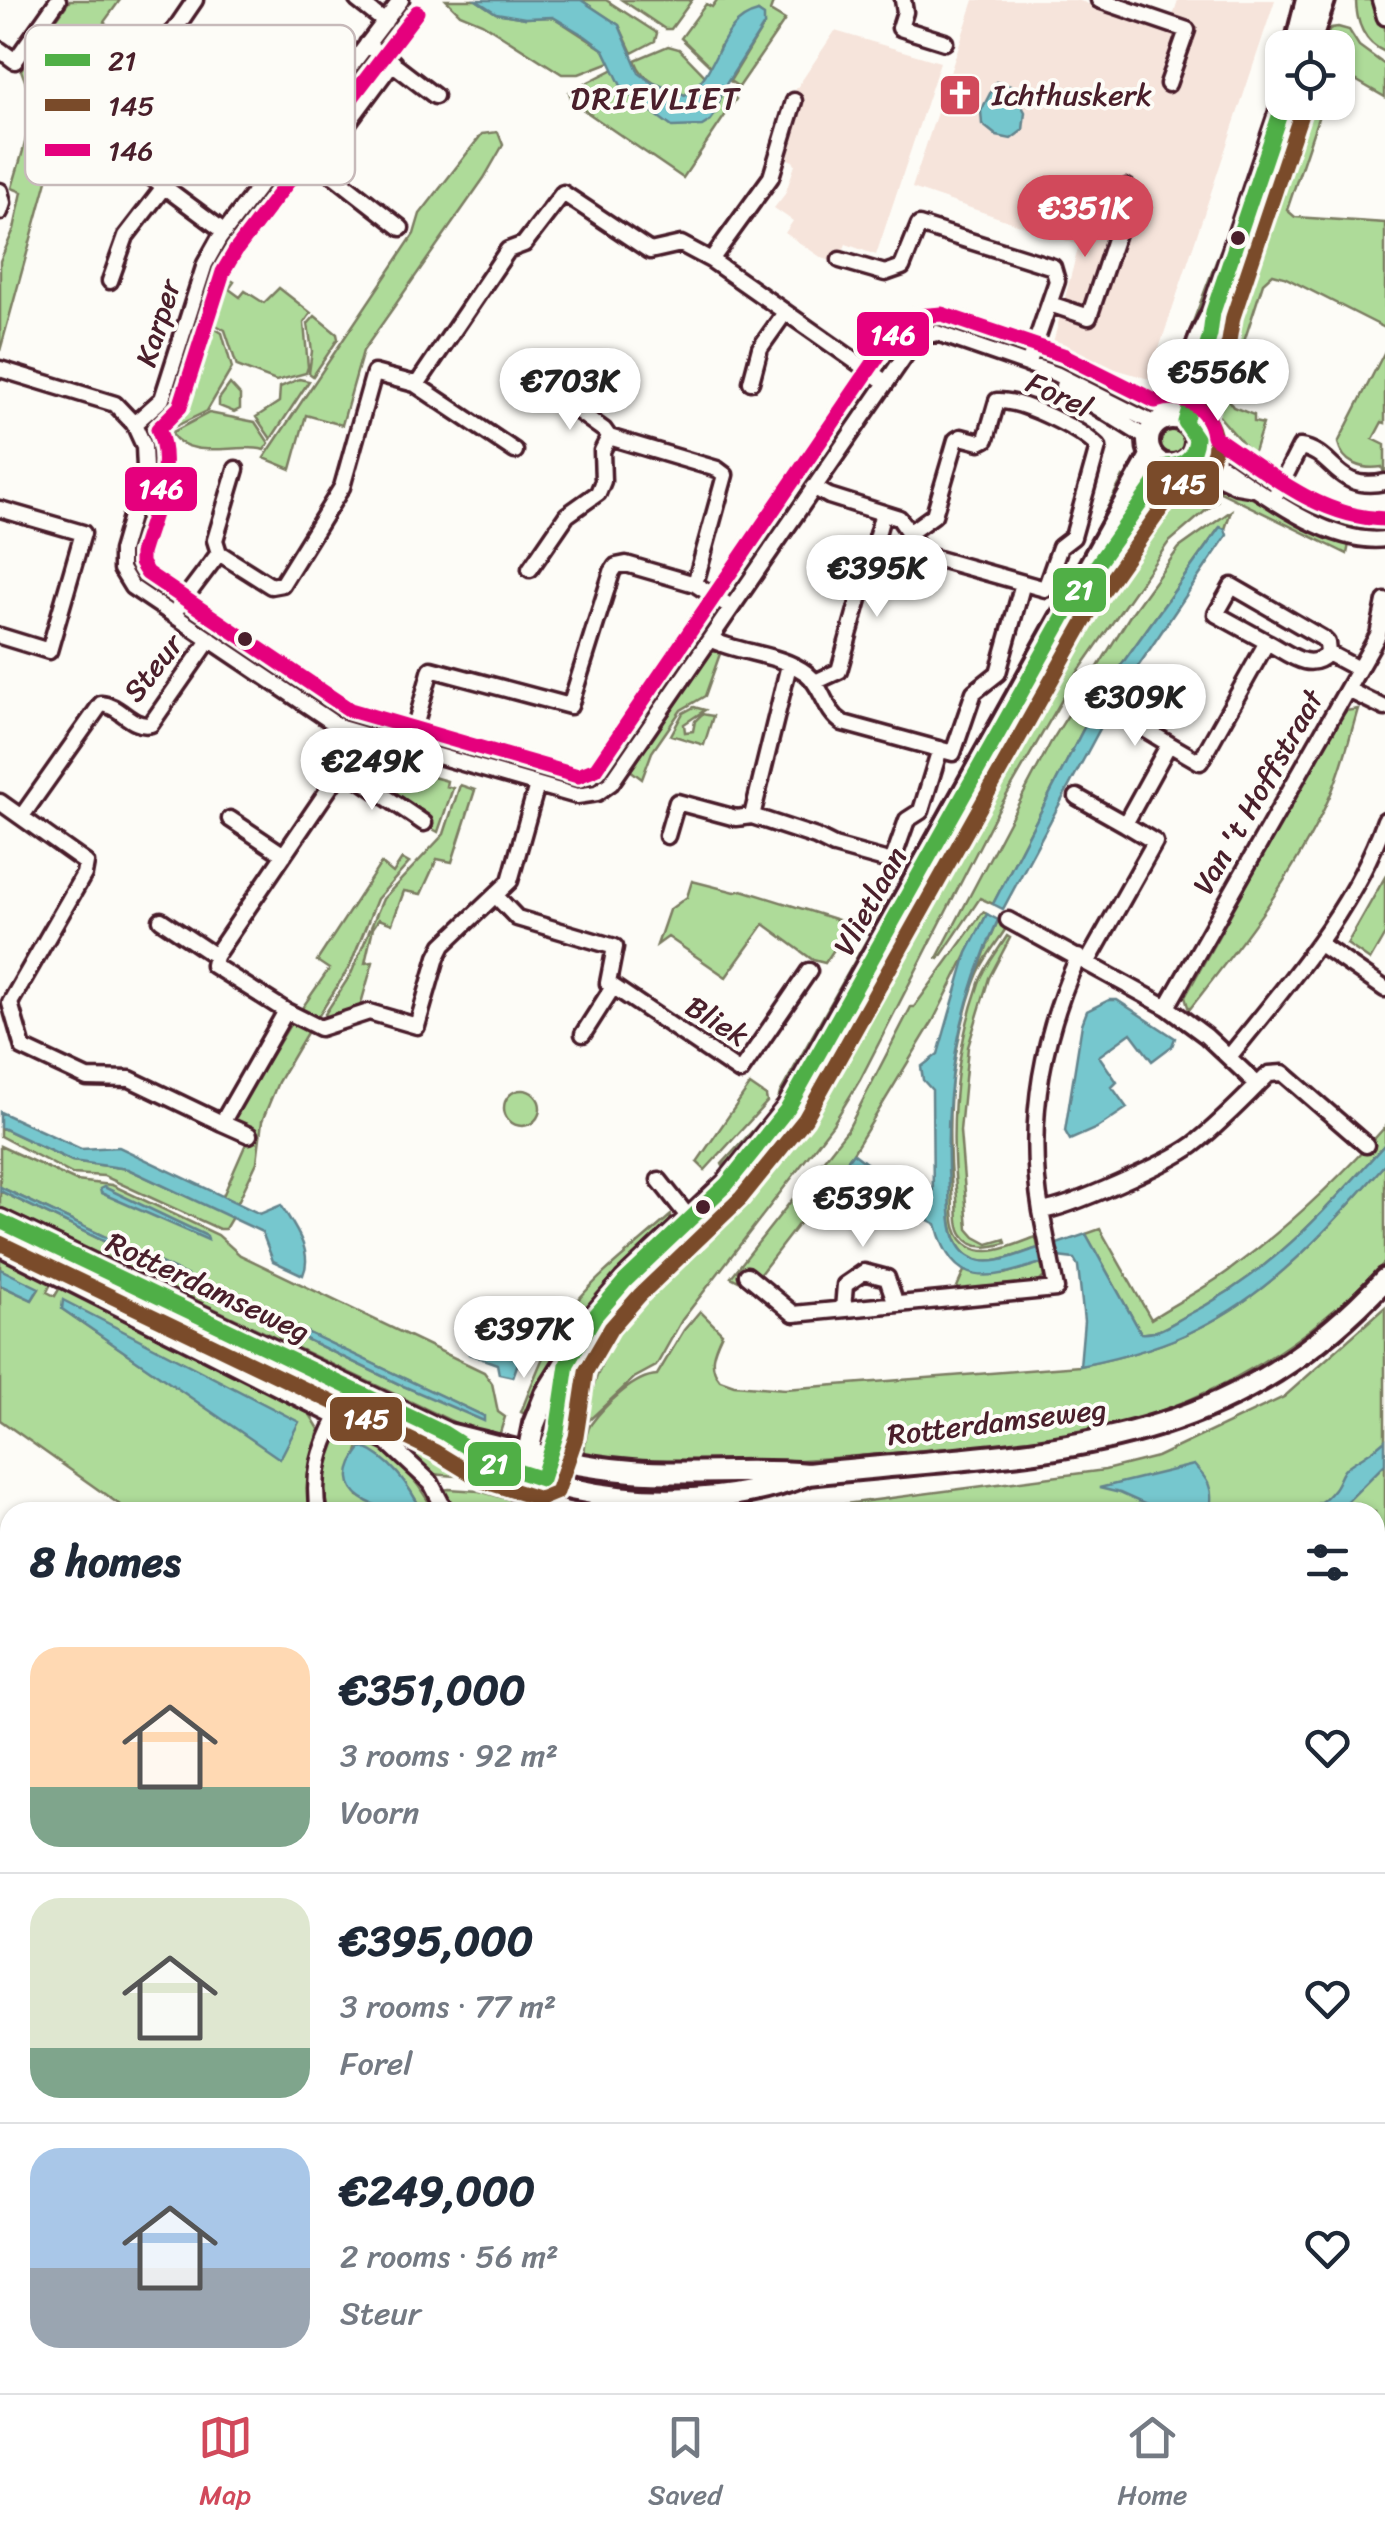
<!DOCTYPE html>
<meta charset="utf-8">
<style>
:root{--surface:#fff;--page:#f6f6f7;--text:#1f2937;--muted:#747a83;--line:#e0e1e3;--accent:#d1495b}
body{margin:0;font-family:Sriracha,sans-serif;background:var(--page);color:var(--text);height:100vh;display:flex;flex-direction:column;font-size:38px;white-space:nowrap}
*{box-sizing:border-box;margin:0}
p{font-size:32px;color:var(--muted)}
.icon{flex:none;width:55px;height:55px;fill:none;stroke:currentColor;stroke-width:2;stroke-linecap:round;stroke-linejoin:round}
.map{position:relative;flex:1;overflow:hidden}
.sheet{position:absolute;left:0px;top:1502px;width:1385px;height:892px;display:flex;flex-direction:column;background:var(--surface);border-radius:30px 30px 0 0;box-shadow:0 2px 8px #0004}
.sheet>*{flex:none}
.tools{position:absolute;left:1265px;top:30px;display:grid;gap:20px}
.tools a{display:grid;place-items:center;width:90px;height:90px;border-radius:20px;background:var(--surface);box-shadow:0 2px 8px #0004;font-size:50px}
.price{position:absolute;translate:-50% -85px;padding:0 22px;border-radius:35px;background:#fff;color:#222;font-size:32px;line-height:65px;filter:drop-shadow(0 2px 5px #0008)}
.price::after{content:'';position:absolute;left:50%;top:60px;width:30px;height:22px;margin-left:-15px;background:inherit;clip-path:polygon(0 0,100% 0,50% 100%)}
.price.current{background:var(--accent);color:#fff}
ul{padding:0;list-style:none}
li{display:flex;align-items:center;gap:30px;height:250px;padding:0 30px}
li+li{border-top:2px solid var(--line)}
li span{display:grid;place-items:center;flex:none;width:280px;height:200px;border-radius:30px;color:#555}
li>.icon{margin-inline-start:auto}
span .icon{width:120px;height:120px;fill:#fffc;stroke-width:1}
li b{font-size:42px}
h2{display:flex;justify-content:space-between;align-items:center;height:120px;padding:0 30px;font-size:42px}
.menu{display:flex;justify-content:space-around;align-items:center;height:140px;border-top:2px solid var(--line);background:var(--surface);font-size:28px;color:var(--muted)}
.menu a{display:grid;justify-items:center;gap:5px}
.menu .current{color:var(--accent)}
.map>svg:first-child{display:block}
</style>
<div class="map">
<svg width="1385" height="2393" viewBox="0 0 1385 2393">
<rect width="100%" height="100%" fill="#fdfcf7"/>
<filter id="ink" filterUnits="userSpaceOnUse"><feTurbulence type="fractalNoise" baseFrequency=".01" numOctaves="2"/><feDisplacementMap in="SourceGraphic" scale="20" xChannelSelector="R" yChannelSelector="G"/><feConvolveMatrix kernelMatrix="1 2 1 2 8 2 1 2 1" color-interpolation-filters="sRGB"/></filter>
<g filter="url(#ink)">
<path fill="#f6e4db" d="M974,0h103l91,31 10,-31h97l-126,379 -98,-29 28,-105 -167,-57z
M835,31l105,31 -64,193 -30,-11 -8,19 -16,-5 -37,-25 8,-12 -19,-13 11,-14 10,-29 -2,-4 -10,-4 13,-43 -14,-4z"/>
<path fill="#aedb99" stroke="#7c7d62" stroke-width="2.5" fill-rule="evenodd" d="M70,0h50l-16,22 11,11 -57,79 29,29 -18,-5 -15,19 -54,196v-90l14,-32 8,-37 -10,-4c12,-44 28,-74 9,-118z
M446,0h30l20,13 29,5 28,-1 51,33 6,12 -31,12h-17l-80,-51 -22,-9z
M581,0h25l51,33 -2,8 -23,12 -13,-28z
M622,0h70l-21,29h-6z
M717,0h57l-4,11 15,9 -46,67 -9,-6 34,-56 -1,-9 -5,-4 -38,34 -8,22 -31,-30 25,-34 6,3z
M1356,0h19l10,24v28c-21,-9 -29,-30 -29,-52z
M1338,27l11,3 10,16 26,19v32l-40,-23 -7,2v-28h-20l13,-20z
M668,46l11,3 27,28 -7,10 -14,8c-21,-6 -42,-12 -50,-35z
M614,69l9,21 93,23 6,-24 14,10 -53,79 -111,-76 -3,-10z
M1299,103h24l-36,107 8,7 90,6v105l-101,-51 -11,-3 -10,9 -37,114 7,10 21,8v7l9,2 -10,31 -35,-40 -4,-10 57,-222z
M498,132l5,13 -19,33 -121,173 -21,74 -36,-10 -15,54 -27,-11 150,-224 6,-20 62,-80z
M1220,251l6,2 -48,133 -13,-5 14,-22z
M214,270l20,12 -5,7 11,8 5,-6 19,12 15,-15 32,25 -7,10 4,44 -2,6 -30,8 -39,-15 -12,-36 -25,-14z
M315,316l22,18 1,5 -25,37 -4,-3 3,-22 -4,-27z
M200,319l22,14 10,35 -25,43 -39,19 -2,-11 12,-23z
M1385,351v72l-3,-1 -9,17 12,6v31l-3,-9c-20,3 -39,-3 -44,-24z
M299,379l10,2 -38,58 -15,-22 23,-15 1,-15z
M230,384l10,11v14l-6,3 -15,-6v-7z
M1195,405c17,11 28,30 17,49l-9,-13z
M209,413l46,9 14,21 -5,7c-26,-8 -74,12 -93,-17z
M1156 441a15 15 0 1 1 30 0a15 15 0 1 1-30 0Z
M1232,448c24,29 86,59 122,72l-2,10 -24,-10 -86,-48 1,-3 -17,-12z
M1123,477l8,5 -342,610 -33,46 -33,28 -1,-2 55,-60 3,-11 288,-509z
M1211,477c45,20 91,54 138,67l-2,10 -141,-69z
M1199,493l18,8 -49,42 -90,129 -80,138 -138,270 -27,44 -151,196 -26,46 -22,12 -50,47c22,-136 136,-193 212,-295l284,-497 84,-130 4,2 7,-8z
M1151,495l9,5 -1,3c-127,195 -238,399 -352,602l-37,50 -4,-4 184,-314 152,-272z
M1231,511l-6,18 -6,-1 -115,161 -111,215 -13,-6 -41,61 -2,-1 114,-216 80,-128 48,-66z
M721,651l-16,45 -24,14 -29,42 -10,27 -12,-9 75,-111 6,-7z
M694,707l11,3 -21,14 1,8 8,-1 2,-10 7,-7 11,2 -9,29 -33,-10 12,-22z
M1358,709c-9,30 -16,61 -29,89 -34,77 -88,146 -140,212l-4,-13 152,-275 9,-11z
M387,764l60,17 -1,5 7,2 -15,44 -11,-6 -2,-10 -53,-37 -1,-7z
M460,785l15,5 -23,72 -15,-3 -16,35 -17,-3 -12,33 -13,-5 -6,9 -8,35 8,-1 -13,45 -32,12 -3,-5 26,-40 32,-75 61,-65z
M402,859l7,4 -32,36 -27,67 -34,54 -16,-9 29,-42 -12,-8 64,-98 12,10z
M1385,877v57l-15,26 -23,-16z
M692,881l43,11 7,-2 109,34 -26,39 -12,-3 -49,-36 -38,53 -58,-40 -11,8 12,-35 18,-13z
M983,912l4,2 -54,107 -80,132 -103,134 -19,-10 117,-148 63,-122h3z
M999,918l9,7c-10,17 -25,34 -32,53 -27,65 -30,144 -24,213 2,20 -2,45 18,56 20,11 46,-3 66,-10l2,11c-19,6 -48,20 -67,10 -20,-11 -21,-42 -22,-63 -6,-103 8,-183 50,-277z
M1007,936l3,2 -21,40 -21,69 -8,84 8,98 7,8 13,7 17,-5 1,4c-14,4 -33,8 -43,-7 -7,-9 -5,-27 -6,-38 -8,-72 -2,-146 22,-215 6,-17 19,-32 28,-47z
M291,1023l17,8 -30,51 -16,39 -5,41 -20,42 -14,-8 28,-64 -20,-10z
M750,1085l16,11 1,6 -62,68 -8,-8z
M504 1108a18 18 0 1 1 36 0a18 18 0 1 1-36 0Z
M0,1127l72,34 56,8 104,48 -7,12h-6l-115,-53 -32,-2 -72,-38z
M1385,1127v17c-61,69 -117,131 -201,173 -13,7 -28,18 -43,16l-55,-99 14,-5 51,90c26,-17 55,-31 80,-50 57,-42 107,-89 154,-142z
M0,1146l76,35 36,4 106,50 22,20 244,117 8,11 6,29 7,5 -6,19 -35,-9 -464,-220v-16l401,194 82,31 -483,-229z
M1385,1164v98c-83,87 -182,146 -300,170 -59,12 -122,14 -182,20 -106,10 -214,17 -319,4 1,-10 1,-24 7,-32 14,-19 43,-48 66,-49l27,-45 16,-19 22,22c-8,17 -15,31 -2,47l14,5 51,4 295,-23c40,-8 83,-19 119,-38 75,-37 132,-102 186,-164z
M733,1195l-89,90c7,-23 66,-82 89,-90z
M671,1215c0,22 -36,41 -51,55 -45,41 -69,89 -90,146l-9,-4c14,-36 28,-75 52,-106 28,-35 65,-61 98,-91z
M0,1254l53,25 -6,13 8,4 7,-12 246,127 11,18 -8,36 1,47h-182l-130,-92v-135l32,15 7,-11 -39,-20zM62,1309l236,113 -18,36z
M1041,1263l3,14 -10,10 -10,-4 -50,5 -5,5 -15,1 10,-23 40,3z
M1385,1307v532l-10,3v-330h-591l321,-42 52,-13 127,-60z
M589,1363l2,1 -19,67 -9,-4 7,-38z
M365,1420l120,49 -3,9 -51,-4 -23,-24z
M348,1433c36,5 71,48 86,79h-12c-15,-32 -33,-48 -64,-63l-4,15 4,32 38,16h-69c-3,-24 -9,-70 21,-79z
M449,1489l30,2 35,10v11h-59l-12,-22z
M1385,1851v128l-10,4v-129z
M10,2008v82l-10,6v-81z
M1385,2024v369h-1385v-281l10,-6v279h1365v-358z"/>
<path fill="#76c7ce" stroke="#64848d" stroke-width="2.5" d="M476,0h105l38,25 20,48 12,9 34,13c35,-20 31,-73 73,-83l6,4v9l-41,64 -7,24 -6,8 -8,5 -30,1 -49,-37 -19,-40 -19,-14 -32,-19 -28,1 -29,-5z
M996,82l15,4 14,26 -2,18 -12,9 -14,-3 -15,-12 -1,-13z
M1220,527l5,2 2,6 -111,164 -113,210 -10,-5 111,-215z
M987,914l11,6c-41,87 -55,173 -49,269 1,22 -1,58 23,69 19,10 47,-4 66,-10l3,15c-53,17 -88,27 -105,-39l-99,-50 16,-21 67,51 13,-1 -1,-113 -9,-10 -2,-13 17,-13 29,-101z
M1109,1000h8l58,38 -3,8 -20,15 -21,-28 -32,23 18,26 -5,5 15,21 -30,20 -27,12 -5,-9 17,-107 5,-13z
M0,1112l81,37 38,-2 141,67 21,-9c12,20 33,46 22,70l-30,-14 -11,-29 -134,-63 -56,-8 -72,-34z
M1385,1144v20c-54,62 -111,127 -186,164 -36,19 -79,30 -119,38l4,-45 -6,-55 -4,-7 -16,-2 -4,-12 32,-11 55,99c15,2 30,-9 43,-16 84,-42 140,-104 201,-173z
M0,1187l484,229v5l-83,-36 -401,-194z
M104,1187l103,49 1,4 -107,-47 -1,-4z
M0,1269l39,19 -7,12 -32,-15z
M63,1300l236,122 -19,37 -218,-150z
M469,1344h19l31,16 -6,17 -14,-3 -2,-10 -28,-10z
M1385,1440v24l-48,48h-39c15,-8 20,-4 34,-21 8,-8 8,-21 19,-27 15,-10 19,-10 34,-24z
M362,1447c28,11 48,39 60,65 -43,1 -99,-17 -60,-65z
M1194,1465c14,15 20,23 16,44l-6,3h-42l-42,-19 -21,-5z
M1385,1979v64l-10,2v-62z
M1375,2316l10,8v69h-102l-12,-8h104z
M18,2385h359l-24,8h-346z
M480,2385h215l-37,8h-184z
M811,2385h155l-84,5z"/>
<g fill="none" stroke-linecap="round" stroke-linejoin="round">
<g stroke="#4a1f2b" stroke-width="21">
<path id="street" d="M195,0l-28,41 -8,19 -55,72v10l121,90
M357,0l28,22
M903,0l2,12 -5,16 45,14
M1099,0l88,30 -19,54
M1380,0l5,17
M367,44l68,52
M0,50l15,11 43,-61
M292,143l109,85
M318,163l75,-101
M0,191l3,12 -3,9
M711,260l60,-83 23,-76
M840,260l45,13 17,-6 17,-42 134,42 4,14 -29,84
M110,281l16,-45 37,-48
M1050,304l39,13 28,-84 2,-20 8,-26
M0,369l115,35 19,20 10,22 1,22 -24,83v18l11,18 209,141 236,68 20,-3 14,-10 306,-445 20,-5 119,41 99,50
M751,382l9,-34 24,-34
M415,384l100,67
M1063,386l84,52
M561,399l43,31 5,7
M134,424l28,-25 43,-135 14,-25 182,-239
M1195,448c50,31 128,99 190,91
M1186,462l51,24 18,3
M813,487l16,9 70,22 25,37 121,34 15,-42 13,-10 25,-90c-16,-17 -77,-48 -101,-46l-11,38 -6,3 -19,-5 -5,3 -22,75 -25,18
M1273,500l27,-53c35,5 35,46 85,35
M0,509l83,24 -34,118 -49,-15
M219,553l-4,-13 21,-71
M530,569l37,-54 31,-22 5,-12 -1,-30 7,-14 108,32 8,6 -30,109
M173,614l46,-61 52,33 11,-2 60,-97 32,-114 41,11 5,-4 88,-130 16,-6 39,-51 87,58 31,-7 30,16 174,122
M710,639c29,15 69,14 96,34 17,13 18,38 37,50l110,30 21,-61 24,-19 25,-90
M1267,642c20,10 42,32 61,11
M815,682l24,-11 44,-158
M1348,690l37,18
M1123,716l46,28
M409,748l22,-79 139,37 42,-134 4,-6 10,-2 69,20 36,23
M343,768l81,55
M1077,797l48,27
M0,802l86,61 -2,11 -74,129 13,45 64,30 43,1 92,44 64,-112 -73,-46 2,-9 128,-188 14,-21 3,-12
M22,816l79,-112c20,1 30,25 50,20l59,-85
M752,816l37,-151
M230,819l54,36
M667,836l10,-34 59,16 16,-2 64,21 18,9 58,16 15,-42 14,-9 19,-62
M496,896l21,22 98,29 -7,36 132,89 69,-101
M161,920l54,36
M1008,920l159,87 39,29 52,49
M1320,944l65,45
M1078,957c-37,82 -52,165 -37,254 28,-3 129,-49 152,-66 27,-21 51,-47 76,-71l14,-1 83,72
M1087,963l68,-121 -30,-18 44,-80 31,18 67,-120 -51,-28 16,-28 90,52 5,5 1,10 30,16
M1167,1007l211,-372 7,-34
M286,1011l34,17 49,-16 48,14 20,-69 6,-12 67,-64 27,-96
M583,1034l30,-47
M1229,1057c59,-74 124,-146 156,-237
M222,1123l27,12
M659,1180l31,39
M0,1248l388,195 43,40 15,29
M747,1275l47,39 262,-25 -15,-78
M843,1309l2,-24 19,-13 23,6 9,26
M318,1512c-6,-36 2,-62 19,-95
M517,1512l7,-39
M531,1512l11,-33
M0,2102l10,-7"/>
</g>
<g stroke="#4a1f2b" stroke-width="28">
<path id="secondary" d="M1295,48l12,-48
M1308,48l16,-48
M1171,417l30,-81 12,-24 71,-210
M1148 442a24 24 0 1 1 48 0a24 24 0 1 1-48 0Z
M1122,531l45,-65
M0,1221l444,212c94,71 254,86 362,42
M444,1433c63,15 123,33 188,38 58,5 117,-3 176,3 227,-25 408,-12 577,-195
M545,1469l12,-37 9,-61
M524,1473l10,-49 12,-30 49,-78 30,-35 102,-97 61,-76 363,-652"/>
</g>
<use href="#street" stroke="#fdfcf7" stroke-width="14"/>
<use href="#secondary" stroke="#fdfcf7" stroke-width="20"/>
<g stroke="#fdfcf7" stroke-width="22">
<path id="bus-1" d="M0,1221l444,212 45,29 53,17 15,-47 10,-68 28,-48 30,-35 102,-97 61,-76 289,-515 90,-127c18,-1 28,-10 29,-28l-11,-16 25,-87 3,-23 71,-210"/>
</g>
<g stroke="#fdfcf7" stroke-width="22">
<path id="bus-2" d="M0,1243l434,208 49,30 57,18 17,-7 19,-55 10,-66 25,-43 29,-33 101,-97 64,-79 289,-515 84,-119c31,-8 48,-39 29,-67l22,-77 4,-24 70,-209"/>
</g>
<g stroke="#fdfcf7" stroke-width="22">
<path id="bus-3" d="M417,12l-181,238 -13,22 -43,135 -22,22c18,39 -6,87 -17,125v9l6,10 203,137 228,66 18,-7 298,-436 23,-17 25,-2 121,41 92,46c28,-9 54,5 58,35 53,35 106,82 172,83"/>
</g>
<use href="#bus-1" stroke="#50af46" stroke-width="15"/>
<use href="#bus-2" stroke="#7a4b2a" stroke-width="15"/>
<use href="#bus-3" stroke="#e5007d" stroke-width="15"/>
</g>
</g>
<defs>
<g id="church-square" transform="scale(2.25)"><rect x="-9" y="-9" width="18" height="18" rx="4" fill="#d1495b" stroke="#fdfcf7"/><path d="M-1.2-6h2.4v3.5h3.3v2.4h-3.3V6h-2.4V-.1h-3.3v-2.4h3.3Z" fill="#fff"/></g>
</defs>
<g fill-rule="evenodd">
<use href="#church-square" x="960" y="95"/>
</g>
<g fill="#4a1f2b" stroke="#fdfcf7" stroke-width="4">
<circle cx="1238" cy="238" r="9"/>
<circle cx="245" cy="639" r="9"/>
<circle cx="703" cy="1207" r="9"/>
</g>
<g text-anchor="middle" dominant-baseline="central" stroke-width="8" stroke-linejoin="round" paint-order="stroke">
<g font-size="30" fill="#4a1f2b" stroke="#fdfcf7" text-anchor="start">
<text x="992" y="95">Ichthuskerk</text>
</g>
<g font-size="30" fill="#4a1f2b" stroke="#fdfcf7">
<text transform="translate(158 323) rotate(-73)">Karper</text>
<text transform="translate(1059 395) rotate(25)">Forel</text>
<text transform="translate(153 668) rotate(-52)">Steur</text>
<text transform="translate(1258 792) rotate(-60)">Van 't Hoffstraat</text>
<text transform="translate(870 901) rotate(-61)">Vlietlaan</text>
<text transform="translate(717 1021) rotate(32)">Bliek</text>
<text transform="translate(208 1287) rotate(25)">Rotterdamseweg</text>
<text transform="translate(997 1422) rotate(-7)">Rotterdamseweg</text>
</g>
<g font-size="32" letter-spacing="2.5" fill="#4a1f2b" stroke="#fdfcf7">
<text x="656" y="98">DRIEVLIET</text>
</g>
</g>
<rect x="25" y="25" width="330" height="160" rx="15" fill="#fdfcf7" stroke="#c7baba" stroke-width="2.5"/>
<rect x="45" y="54" width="45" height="12" fill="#50af46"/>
<rect x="45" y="99" width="45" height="12" fill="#7a4b2a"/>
<rect x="45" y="144" width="45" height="12" fill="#e5007d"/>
<g font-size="28" fill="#4a1f2b">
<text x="108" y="70">21</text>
<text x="108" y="115">145</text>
<text x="108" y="160">146</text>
</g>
<g stroke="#fdfcf7" stroke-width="4">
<rect x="855" y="310" width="76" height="48" rx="10" fill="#e5007d"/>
<rect x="1145" y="459" width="76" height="48" rx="10" fill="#7a4b2a"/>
<rect x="123" y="465" width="76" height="48" rx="10" fill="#e5007d"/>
<rect x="1051" y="566" width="57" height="48" rx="10" fill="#50af46"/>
<rect x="328" y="1395" width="76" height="48" rx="10" fill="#7a4b2a"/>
<rect x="466" y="1440" width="57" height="48" rx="10" fill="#50af46"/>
</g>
<g font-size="28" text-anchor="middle" font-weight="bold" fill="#fff">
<text x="893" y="344">146</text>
<text x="1183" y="493">145</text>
<text x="161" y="498">146</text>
<text x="1079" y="599">21</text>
<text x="366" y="1428">145</text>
<text x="494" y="1473">21</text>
</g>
</svg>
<div class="tools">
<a><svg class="icon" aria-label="locate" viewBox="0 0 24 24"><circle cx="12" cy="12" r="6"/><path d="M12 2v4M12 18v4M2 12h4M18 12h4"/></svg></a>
</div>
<b class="price current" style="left:1085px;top:260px">€351K</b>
<b class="price" style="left:1218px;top:424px">€556K</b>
<b class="price" style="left:570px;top:433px">€703K</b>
<b class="price" style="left:877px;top:620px">€395K</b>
<b class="price" style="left:1135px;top:749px">€309K</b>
<b class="price" style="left:372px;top:813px">€249K</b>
<b class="price" style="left:863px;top:1250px">€539K</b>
<b class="price" style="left:524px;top:1381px">€397K</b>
<section class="sheet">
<h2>8 homes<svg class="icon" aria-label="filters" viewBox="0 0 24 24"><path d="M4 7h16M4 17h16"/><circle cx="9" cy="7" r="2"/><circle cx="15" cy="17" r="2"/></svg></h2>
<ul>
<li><span style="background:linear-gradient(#ffd9b3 70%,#7fa58c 0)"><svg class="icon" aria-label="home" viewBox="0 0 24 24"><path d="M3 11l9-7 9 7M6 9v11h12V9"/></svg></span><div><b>€351,000</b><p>3 rooms · 92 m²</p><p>Voorn</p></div><svg class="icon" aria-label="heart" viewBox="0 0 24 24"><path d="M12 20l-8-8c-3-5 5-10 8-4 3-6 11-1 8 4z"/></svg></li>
<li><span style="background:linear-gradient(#dfe7d0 75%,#7fa58c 0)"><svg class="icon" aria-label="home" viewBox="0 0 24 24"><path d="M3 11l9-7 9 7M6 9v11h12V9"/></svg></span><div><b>€395,000</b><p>3 rooms · 77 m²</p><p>Forel</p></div><svg class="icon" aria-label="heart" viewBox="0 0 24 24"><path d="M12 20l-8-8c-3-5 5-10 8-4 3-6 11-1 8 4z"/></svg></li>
<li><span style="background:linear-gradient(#a9c7e8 60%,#9aa5b1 0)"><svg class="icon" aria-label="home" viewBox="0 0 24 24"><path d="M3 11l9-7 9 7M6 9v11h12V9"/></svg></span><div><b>€249,000</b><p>2 rooms · 56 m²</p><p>Steur</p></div><svg class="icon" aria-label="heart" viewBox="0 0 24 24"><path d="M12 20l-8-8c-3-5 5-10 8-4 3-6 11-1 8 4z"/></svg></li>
</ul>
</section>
</div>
<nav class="menu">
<a class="current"><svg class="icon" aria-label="map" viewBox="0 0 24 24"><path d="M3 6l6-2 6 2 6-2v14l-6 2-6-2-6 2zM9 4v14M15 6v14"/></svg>Map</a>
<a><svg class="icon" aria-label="saved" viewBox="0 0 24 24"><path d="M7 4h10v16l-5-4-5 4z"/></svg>Saved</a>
<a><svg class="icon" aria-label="home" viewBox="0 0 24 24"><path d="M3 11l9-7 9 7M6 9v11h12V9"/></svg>Home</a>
</nav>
